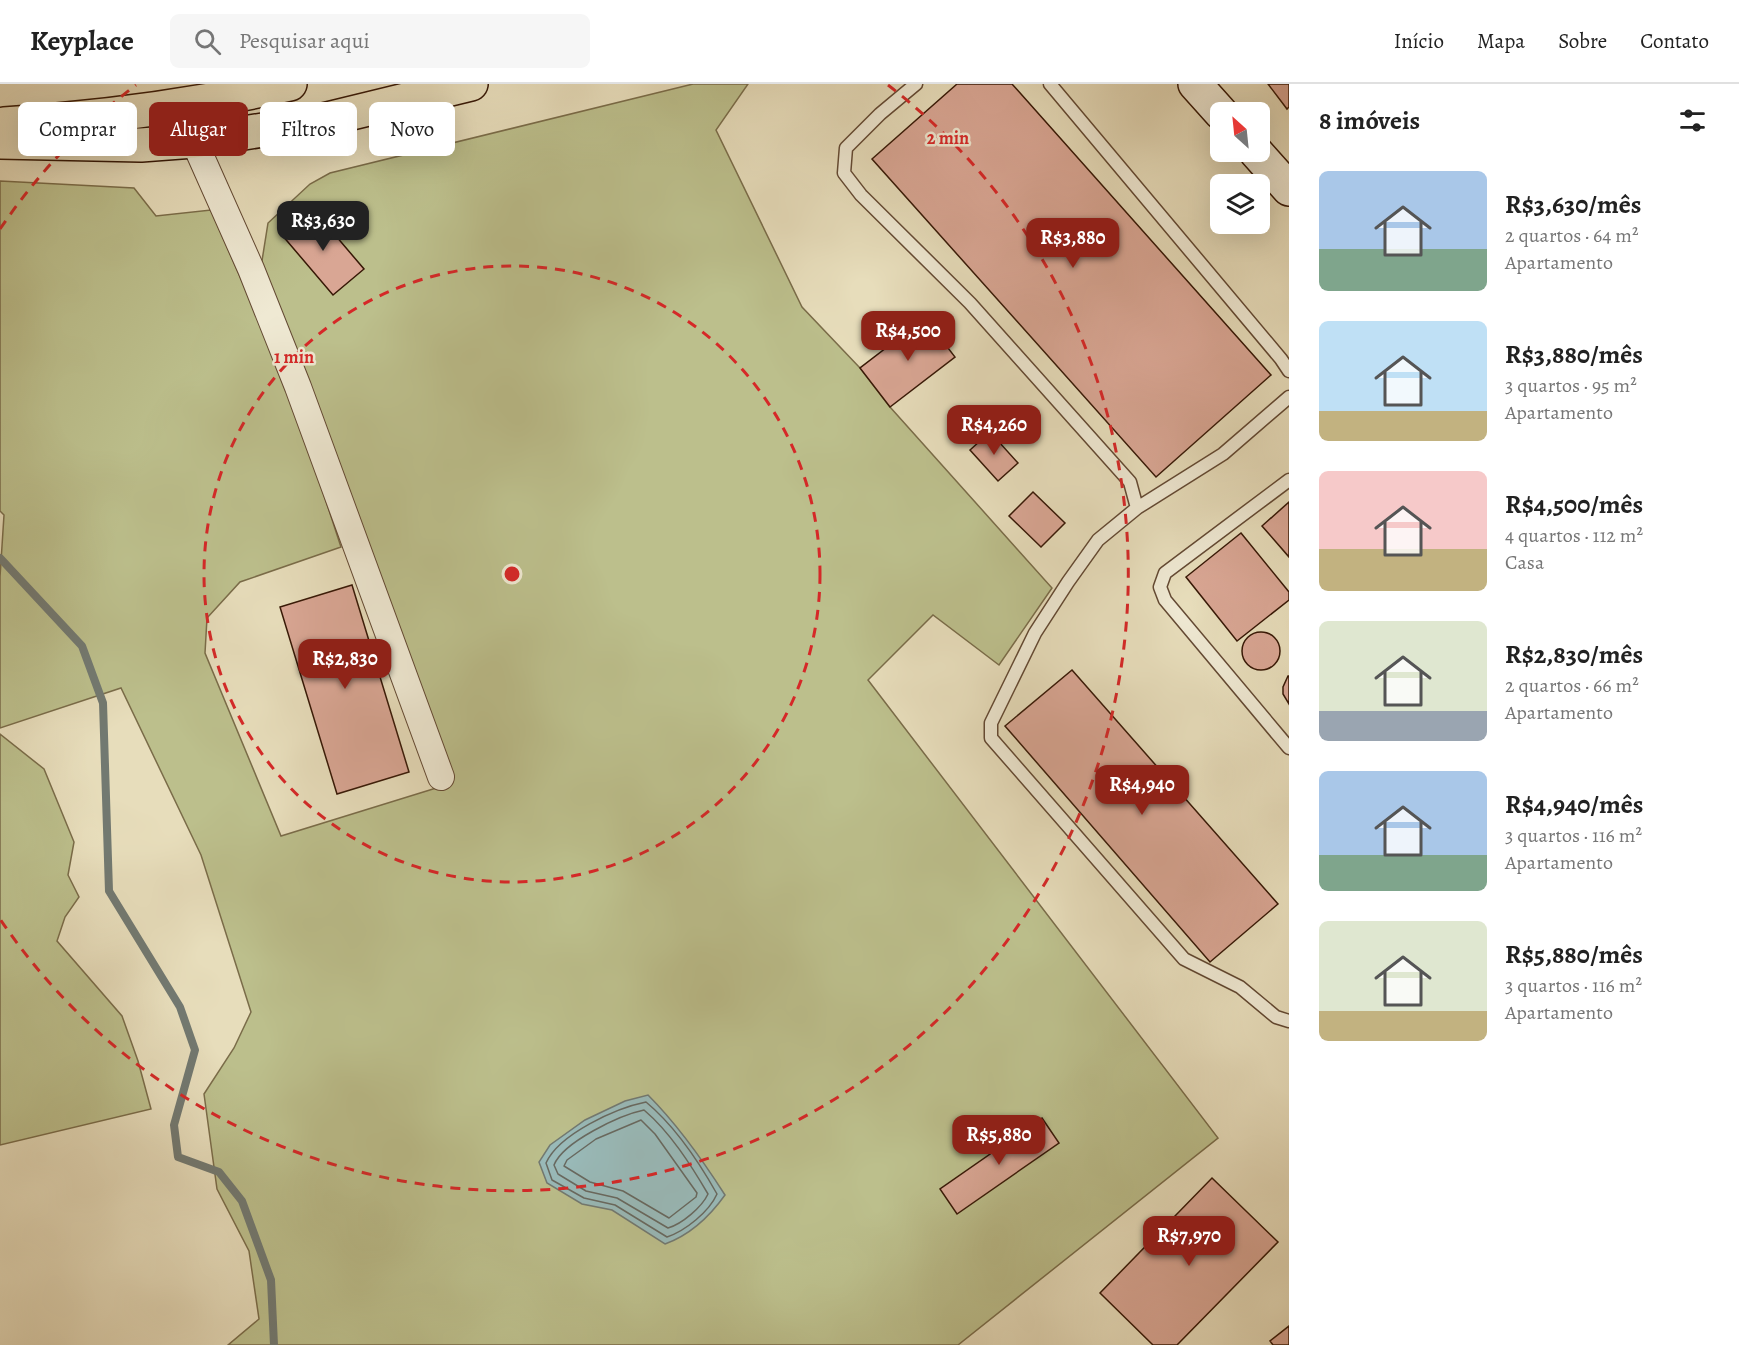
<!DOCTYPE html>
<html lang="pt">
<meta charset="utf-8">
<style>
:root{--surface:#fff;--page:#f6f6f6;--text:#222;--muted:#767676;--line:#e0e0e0;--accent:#8f2418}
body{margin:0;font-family:Alegreya,serif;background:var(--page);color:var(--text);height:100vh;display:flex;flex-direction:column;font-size:22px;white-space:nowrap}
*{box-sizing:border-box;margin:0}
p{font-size:20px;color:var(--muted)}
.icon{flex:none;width:33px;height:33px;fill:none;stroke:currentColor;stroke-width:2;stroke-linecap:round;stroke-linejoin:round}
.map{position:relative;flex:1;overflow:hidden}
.drawer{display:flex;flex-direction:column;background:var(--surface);width:450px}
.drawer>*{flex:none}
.banner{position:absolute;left:18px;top:18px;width:570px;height:54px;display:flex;gap:12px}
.needle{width:39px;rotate:333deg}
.buttons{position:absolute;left:1210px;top:18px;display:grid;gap:12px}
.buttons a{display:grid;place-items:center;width:60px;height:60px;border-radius:9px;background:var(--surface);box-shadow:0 6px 24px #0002;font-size:30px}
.price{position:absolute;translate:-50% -51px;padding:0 14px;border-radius:12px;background:var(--accent);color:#fff;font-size:20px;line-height:39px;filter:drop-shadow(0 2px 3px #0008)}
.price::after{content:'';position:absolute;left:50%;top:36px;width:18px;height:14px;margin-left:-9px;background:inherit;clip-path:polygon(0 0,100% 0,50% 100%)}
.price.active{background:#222;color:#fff}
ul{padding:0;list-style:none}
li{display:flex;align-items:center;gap:18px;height:150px;padding:0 30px}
li span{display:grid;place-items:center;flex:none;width:168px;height:120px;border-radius:9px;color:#555}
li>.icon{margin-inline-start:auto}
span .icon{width:72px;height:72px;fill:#fffc;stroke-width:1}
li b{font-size:26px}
h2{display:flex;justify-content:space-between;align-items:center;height:72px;padding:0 30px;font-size:26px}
.pill{padding:0 21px;border-radius:9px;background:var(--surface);box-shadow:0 6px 24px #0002;font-size:21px;line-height:54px}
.pill.active{background:var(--accent);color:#fff}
header{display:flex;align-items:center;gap:36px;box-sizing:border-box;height:84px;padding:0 30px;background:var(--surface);border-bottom:2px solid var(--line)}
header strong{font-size:28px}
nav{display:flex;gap:33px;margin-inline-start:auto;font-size:21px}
.search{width:420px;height:54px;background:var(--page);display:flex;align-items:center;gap:15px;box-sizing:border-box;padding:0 21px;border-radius:9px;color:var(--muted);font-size:22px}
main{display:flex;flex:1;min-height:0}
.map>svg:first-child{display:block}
</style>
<header>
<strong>Keyplace</strong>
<div class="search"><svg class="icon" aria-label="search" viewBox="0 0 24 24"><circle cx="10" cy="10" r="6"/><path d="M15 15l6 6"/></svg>Pesquisar aqui</div>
<nav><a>Início</a><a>Mapa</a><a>Sobre</a><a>Contato</a></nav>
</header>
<main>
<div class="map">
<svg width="1289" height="1261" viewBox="0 0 1289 1261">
<rect width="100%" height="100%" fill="#e7ddbb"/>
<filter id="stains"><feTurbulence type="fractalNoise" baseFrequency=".00333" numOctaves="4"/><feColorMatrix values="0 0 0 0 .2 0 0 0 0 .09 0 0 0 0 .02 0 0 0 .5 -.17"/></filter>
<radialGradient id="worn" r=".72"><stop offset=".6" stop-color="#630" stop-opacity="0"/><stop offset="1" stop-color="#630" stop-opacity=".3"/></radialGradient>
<path fill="#bcbf8c" stroke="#7a6c49" stroke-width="1.5" d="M693,0h55l-32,46 86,177 58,61 30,39 162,181 -53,77 -66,-50 -65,65 350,458 -260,207h-730l31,-26 -10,-68 -32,-62 -13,-95 30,-46 17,-36 -50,-157 -80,-167 -121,40v-151l4,-62 -4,-4v-330l134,7 22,28 55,-6 79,181 51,156 -101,35 -33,36 -2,35 76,183 165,-51 -185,-518 7,-44 42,-39 20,-11z
M0,650l44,35 30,73 -6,33 11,22 -14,20 -8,24 65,75 16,45 13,48 -151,36z"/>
<path fill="#99bab9" stroke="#727971" stroke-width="1.5" d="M648,1011c30,30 54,64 77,100 -15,21 -35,40 -60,49l-53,-34 -30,-6 -35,-21 -8,-21 11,-17 35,-25 40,-19z"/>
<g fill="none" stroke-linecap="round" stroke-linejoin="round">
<path stroke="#686960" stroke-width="1.5" d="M646,1018c29,24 53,60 71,92 -8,18 -32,37 -50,43l-52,-32 -31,-7 -32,-18 -6,-17c13,-29 70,-55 100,-61z
M644,1026c26,22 47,55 64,84 -6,13 -26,30 -40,34l-51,-30 -31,-7 -28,-17 -4,-9c9,-23 66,-50 90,-55z
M641,1036l14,14 42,59 -1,4 -27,21 -46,-27 -33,-9 -26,-16 3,-6 29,-21z"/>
<path stroke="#727971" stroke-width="8" d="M0,474l82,88 21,57 6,188 71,116 15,43 -21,75 4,32 41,15 23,29 29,79 3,65"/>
</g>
<path fill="#d9a694" stroke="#371806" stroke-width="1.5" d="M957,0h55l259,291 -115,102 -284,-318z
M1268,0h21v23l-2,2z
M313,125l51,60 -31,26 -51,-60z
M925,234l30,39 -65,50 -30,-39z
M990,348l28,31 -20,18 -28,-31z
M1033,408l32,31 -24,24 -32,-31z
M1289,418v55l-27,-31z
M1241,449l48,59v8l-52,41 -51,-64z
M352,501l57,187 -72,22 -57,-187z
M1242 567a19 19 0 1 1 38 0a19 19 0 1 1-38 0Z
M1072,586l206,234 -68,58 -205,-236z
M1288,592h1v28l-6,-10v-7z
M1042,1034l17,25 -102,71 -17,-25z
M1212,1094l66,64 -101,103h-24l-53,-52z
M1289,1242v19h-16l-3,-4z"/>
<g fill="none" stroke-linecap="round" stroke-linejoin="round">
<g stroke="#634933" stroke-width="15">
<path id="lane" d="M916,0l-36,30 -34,34 -2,25 17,22 109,108 160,179 7,26 -39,32 -30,42 -33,51 -44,90v15l193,221 56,28 36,30 13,4
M1050,0l231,275 8,12
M1289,396l-124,93 -5,14 5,13 124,148
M1137,424l86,-54 66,-57"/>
</g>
<g stroke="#634933" stroke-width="28">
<path id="street" d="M194,57l57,128 47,118 143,390"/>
</g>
<g stroke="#371806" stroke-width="36">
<path id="secondary" d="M1195,0l26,29
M1256,68l33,37"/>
</g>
<g stroke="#371806" stroke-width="36">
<path id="primary" d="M4,40c96,-6 193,-19 286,-40
M0,58l141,3 53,-4 125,-20 152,-37"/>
</g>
<use href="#lane" stroke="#efe9d3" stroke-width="12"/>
<use href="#street" stroke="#efe9d3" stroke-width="26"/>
<use href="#secondary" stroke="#efe9d3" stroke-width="33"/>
<use href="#primary" stroke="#e7ddbb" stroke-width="33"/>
</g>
<g fill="none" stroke="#d62828" stroke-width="3" stroke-dasharray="10 8">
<circle cx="512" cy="490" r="308"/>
<path d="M0 145A617 617 0 0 1 136 1M888 1A617 617 0 1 1 0 835"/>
</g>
<circle cx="512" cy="490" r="9" fill="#d62828" stroke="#efe9d3" stroke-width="3"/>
<g font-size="18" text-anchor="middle" font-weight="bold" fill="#d62828" stroke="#efe9d3" stroke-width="5" stroke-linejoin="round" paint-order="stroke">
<text x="948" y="60">2 min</text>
<text x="294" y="279">1 min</text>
</g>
<rect width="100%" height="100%" filter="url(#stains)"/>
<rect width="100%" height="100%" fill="url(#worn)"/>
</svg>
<div class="buttons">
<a><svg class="needle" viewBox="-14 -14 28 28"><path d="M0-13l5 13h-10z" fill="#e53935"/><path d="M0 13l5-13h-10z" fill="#767676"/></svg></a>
<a><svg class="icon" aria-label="layers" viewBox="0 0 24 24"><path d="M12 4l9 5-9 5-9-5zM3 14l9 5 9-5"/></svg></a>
</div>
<b class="price active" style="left:323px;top:168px">R$3,630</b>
<b class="price" style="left:1073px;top:185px">R$3,880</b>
<b class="price" style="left:908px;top:278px">R$4,500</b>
<b class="price" style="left:994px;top:372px">R$4,260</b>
<b class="price" style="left:345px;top:606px">R$2,830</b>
<b class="price" style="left:1142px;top:732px">R$4,940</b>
<b class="price" style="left:999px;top:1082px">R$5,880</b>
<b class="price" style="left:1189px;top:1183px">R$7,970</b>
<div class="banner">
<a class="pill">Comprar</a>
<a class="pill active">Alugar</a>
<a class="pill">Filtros</a>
<a class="pill">Novo</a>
</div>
</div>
<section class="drawer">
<h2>8 imóveis<svg class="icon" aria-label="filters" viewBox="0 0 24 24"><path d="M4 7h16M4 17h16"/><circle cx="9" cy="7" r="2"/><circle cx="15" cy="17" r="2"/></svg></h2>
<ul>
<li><span style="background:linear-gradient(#a9c7e8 65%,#7fa58c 0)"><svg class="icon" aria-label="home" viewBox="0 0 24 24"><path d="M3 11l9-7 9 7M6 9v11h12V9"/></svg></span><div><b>R$3,630/mês</b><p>2 quartos · 64 m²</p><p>Apartamento</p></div></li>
<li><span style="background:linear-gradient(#bfe0f5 75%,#c2b280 0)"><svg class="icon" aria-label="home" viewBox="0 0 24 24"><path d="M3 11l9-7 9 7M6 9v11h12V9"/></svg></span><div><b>R$3,880/mês</b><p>3 quartos · 95 m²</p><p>Apartamento</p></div></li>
<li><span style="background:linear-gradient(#f6c9c9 65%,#c2b280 0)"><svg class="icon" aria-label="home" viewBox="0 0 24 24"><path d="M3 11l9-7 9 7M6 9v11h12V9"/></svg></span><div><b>R$4,500/mês</b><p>4 quartos · 112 m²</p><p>Casa</p></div></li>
<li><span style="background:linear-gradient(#dfe7d0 75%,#9aa5b1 0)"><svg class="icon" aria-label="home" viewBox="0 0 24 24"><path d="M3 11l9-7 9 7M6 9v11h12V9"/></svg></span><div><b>R$2,830/mês</b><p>2 quartos · 66 m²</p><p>Apartamento</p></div></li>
<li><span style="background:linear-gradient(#a9c7e8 70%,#7fa58c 0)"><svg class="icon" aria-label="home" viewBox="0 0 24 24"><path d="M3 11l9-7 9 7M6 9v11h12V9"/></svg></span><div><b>R$4,940/mês</b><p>3 quartos · 116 m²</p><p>Apartamento</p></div></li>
<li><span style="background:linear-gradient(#dfe7d0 75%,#c2b280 0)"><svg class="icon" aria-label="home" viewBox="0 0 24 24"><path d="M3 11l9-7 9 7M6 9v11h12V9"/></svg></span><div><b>R$5,880/mês</b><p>3 quartos · 116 m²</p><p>Apartamento</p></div></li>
</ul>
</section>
</main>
